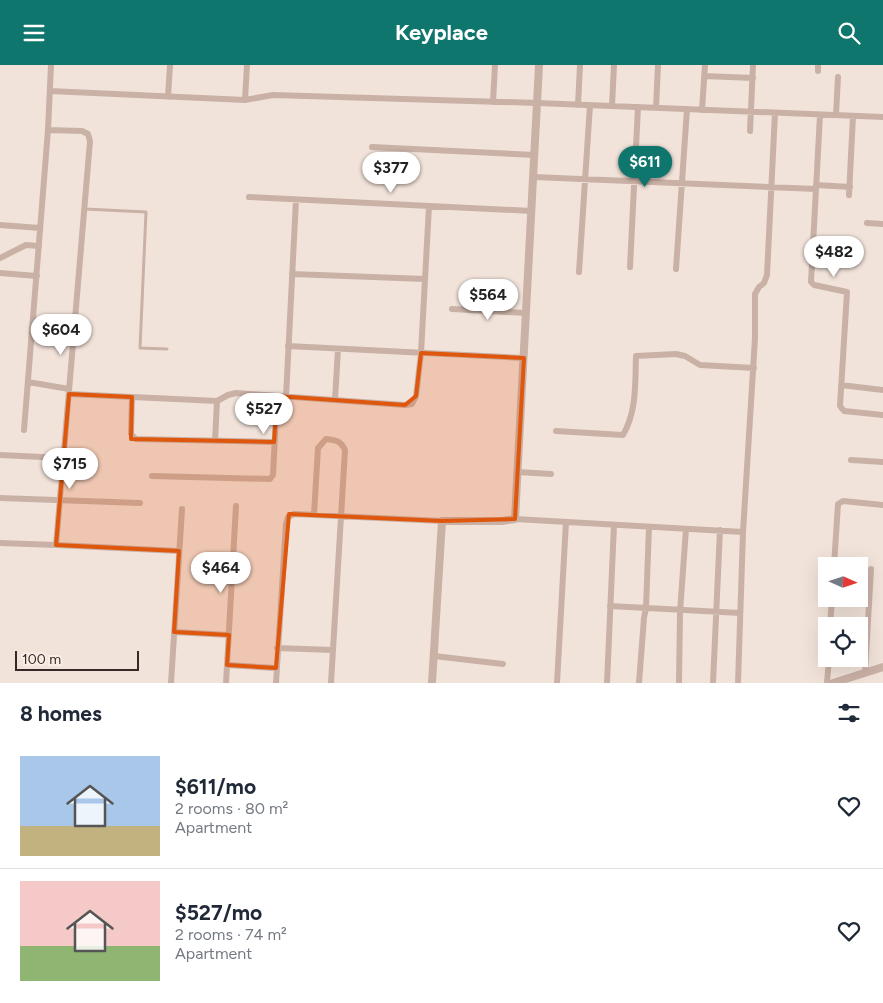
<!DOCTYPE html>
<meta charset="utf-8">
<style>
:root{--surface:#fff;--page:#f6f6f7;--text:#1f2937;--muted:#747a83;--line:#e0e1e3;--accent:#0f766e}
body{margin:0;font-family:Figtree,sans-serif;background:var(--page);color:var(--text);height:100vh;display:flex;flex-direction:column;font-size:19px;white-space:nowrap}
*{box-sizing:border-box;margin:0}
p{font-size:16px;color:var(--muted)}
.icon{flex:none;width:28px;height:28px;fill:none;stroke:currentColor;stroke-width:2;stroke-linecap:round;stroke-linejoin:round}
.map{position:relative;height:618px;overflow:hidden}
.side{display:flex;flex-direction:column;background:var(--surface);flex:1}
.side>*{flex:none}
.needle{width:32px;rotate:93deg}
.controls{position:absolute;left:818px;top:492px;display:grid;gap:10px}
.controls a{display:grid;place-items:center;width:50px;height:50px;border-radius:0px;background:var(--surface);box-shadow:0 5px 20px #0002;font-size:25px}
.scale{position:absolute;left:15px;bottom:12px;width:124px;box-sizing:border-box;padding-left:5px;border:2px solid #352927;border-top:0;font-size:14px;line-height:18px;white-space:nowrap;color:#352927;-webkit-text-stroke:4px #f9ede6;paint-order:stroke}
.price{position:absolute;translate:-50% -42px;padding:0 11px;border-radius:18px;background:#fff;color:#222;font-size:16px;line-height:32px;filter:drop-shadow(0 1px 2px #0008)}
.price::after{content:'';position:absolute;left:50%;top:30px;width:15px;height:11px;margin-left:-8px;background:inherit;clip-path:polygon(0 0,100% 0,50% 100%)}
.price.active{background:var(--accent);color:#fff}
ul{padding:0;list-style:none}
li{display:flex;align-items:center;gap:15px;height:125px;padding:0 20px}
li+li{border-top:1px solid var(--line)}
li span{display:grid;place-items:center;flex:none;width:140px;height:100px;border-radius:0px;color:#555}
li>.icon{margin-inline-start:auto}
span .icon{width:60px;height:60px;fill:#fffc;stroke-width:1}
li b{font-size:21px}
h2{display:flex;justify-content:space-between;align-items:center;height:60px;padding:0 20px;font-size:21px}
header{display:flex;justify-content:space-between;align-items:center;height:65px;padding:0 20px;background:var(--accent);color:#fff;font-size:22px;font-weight:700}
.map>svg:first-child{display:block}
</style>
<header><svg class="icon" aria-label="menu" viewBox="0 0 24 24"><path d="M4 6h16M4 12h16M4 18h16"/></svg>Keyplace<svg class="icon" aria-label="search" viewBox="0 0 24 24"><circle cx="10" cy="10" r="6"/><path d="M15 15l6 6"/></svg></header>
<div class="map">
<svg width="883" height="618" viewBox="0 0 883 618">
<rect width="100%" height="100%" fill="#f2e3da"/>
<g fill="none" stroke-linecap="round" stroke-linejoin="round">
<path stroke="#cab1a6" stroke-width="3" d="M85,144l61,3 -6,136 27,1"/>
<path stroke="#cab1a6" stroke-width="6" d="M51,0l-3,65 34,1 6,3 2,7 -34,404 123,6
M818,6v-6
M704,11l49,2
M50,26l195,9 28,-5 265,8 345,14
M168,32l2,-32
M245,35l2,-35
M493,37l2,-37
M578,40l2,-40
M612,41l2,-41
M656,43l2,-43
M702,45l3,-45
M820,50l-9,167 3,3 33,7 -7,114 4,5 39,4
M836,50l2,-38
M750,66l3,-66
M372,82l163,8
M534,112l282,12
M816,120l34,2
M849,130l4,-79
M249,132l283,14
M867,158l16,1
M0,160l40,3
M0,193l26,-13 13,1
M630,202l8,-160
M676,204l11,-160
M579,207l11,-167
M0,208l37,3
M292,209l133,5
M452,244l74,4
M288,281l236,12
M28,317l41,7
M841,320l42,5
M69,329l148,7 11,-6 8,-2 169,12 7,-1 4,-8 5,-43 8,-147
M132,332l-1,37 5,5 138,3
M286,332l10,-197
M335,335l3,-51
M24,365l24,-300
M556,366l67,4c14,-24 12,-52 13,-79l40,-2 9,2 15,9 54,3
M215,376l2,-40
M0,390l63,3
M851,395l32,2
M518,407l33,2
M152,411l118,3 3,-4 4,-79
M0,433l140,5
M314,450l4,-67 8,-9c10,1 15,2 19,11l-14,233
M515,454l228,13
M0,478l56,2
M834,501l4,-62 5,-3 40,4
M610,541l130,7
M830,561l2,-27
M174,567l55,3
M277,583l56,2
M434,591l69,8
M227,600l49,3
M865,608l6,-104
M171,618l11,-174
M226,618l10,-177
M276,618l10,-159 2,-7 6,-3 148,7
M557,618l9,-161
M607,618l7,-158
M639,618l5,-65 2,-10 3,-81
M679,618l1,-71 6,-83
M713,618l7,-153
M738,618l5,-151 12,-194v-44l4,-7 5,-4 3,-8 8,-162
M827,618l2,-24"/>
<path stroke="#cab1a6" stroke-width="8" d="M432,618l10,-162h60l13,-2 24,-454
M833,618l50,-16"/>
</g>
<path fill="#df570d" fill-opacity="0.2" stroke="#df570d" stroke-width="4" stroke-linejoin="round" d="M421,288l103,5 -9,161 -73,2 -153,-7 -13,154 -49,-3 2,-30 -55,-3 5,-81 -123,-6 13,-151 63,3 -1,42 143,3 3,-46 128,9 11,-9z"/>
</svg>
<div class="controls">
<a><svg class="needle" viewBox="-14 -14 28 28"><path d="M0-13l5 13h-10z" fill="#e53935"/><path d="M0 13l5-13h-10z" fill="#747a83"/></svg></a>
<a><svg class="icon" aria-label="locate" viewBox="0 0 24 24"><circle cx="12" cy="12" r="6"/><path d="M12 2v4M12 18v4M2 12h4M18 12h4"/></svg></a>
</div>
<div class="scale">100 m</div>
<b class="price active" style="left:645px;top:123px">$611</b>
<b class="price" style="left:391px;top:129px">$377</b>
<b class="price" style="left:834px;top:213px">$482</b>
<b class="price" style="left:488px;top:256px">$564</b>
<b class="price" style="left:61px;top:291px">$604</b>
<b class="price" style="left:264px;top:370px">$527</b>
<b class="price" style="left:70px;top:425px">$715</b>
<b class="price" style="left:221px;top:529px">$464</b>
</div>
<section class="side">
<h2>8 homes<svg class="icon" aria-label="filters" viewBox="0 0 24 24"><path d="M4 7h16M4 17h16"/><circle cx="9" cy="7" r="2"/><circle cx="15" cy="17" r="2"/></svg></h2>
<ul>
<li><span style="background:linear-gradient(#a9c7e8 70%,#c2b280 0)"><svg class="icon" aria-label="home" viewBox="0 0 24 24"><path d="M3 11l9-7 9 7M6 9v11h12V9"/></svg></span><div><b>$611/mo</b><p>2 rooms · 80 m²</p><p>Apartment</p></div><svg class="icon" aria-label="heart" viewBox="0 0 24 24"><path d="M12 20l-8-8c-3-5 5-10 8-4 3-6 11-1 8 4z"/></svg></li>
<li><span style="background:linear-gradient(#f6c9c9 65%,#8fb573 0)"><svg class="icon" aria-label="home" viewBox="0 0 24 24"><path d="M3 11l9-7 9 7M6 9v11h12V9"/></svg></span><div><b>$527/mo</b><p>2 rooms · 74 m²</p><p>Apartment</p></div><svg class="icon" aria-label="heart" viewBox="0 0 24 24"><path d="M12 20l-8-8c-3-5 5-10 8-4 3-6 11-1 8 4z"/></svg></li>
</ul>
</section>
